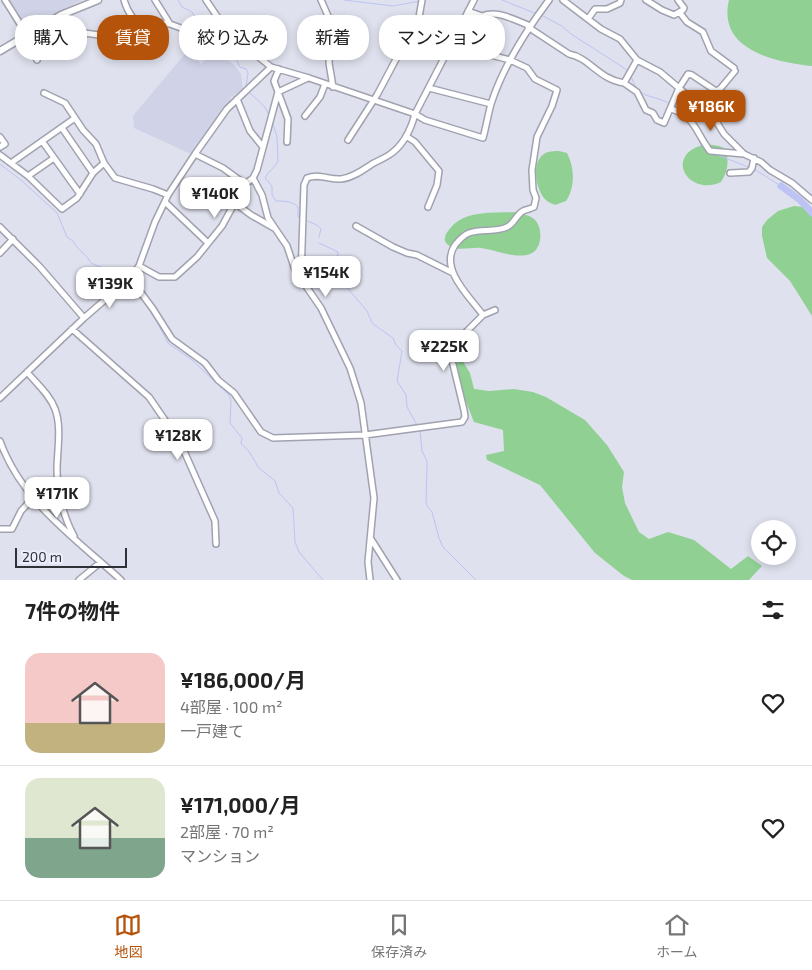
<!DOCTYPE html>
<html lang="ja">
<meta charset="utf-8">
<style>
:root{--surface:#fff;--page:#f2f2f2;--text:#222;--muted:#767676;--line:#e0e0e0;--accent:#b45309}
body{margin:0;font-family:"Exo 2","Noto Sans JP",sans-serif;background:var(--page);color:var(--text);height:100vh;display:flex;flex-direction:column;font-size:19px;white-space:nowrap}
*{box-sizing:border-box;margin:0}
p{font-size:16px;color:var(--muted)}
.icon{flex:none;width:28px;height:28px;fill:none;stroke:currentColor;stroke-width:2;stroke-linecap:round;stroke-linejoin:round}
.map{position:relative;height:580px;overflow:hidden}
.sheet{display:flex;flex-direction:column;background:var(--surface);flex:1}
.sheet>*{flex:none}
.hud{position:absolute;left:15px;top:15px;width:500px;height:45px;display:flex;gap:10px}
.tools{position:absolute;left:751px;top:520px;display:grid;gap:10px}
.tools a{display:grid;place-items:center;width:45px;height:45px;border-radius:50%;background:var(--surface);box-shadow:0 2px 8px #0003;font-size:25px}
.scale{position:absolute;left:15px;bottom:12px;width:112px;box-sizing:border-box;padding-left:5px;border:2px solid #303136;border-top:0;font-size:14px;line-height:18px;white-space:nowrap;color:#303136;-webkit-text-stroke:4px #eceefc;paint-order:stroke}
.price{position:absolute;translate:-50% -42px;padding:0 11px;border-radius:10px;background:#fff;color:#222;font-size:16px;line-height:32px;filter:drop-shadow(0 1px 2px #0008)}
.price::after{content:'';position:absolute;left:50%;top:30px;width:15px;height:11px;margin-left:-8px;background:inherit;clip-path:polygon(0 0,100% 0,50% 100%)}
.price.selected{background:var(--accent);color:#fff}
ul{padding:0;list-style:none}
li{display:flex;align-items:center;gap:15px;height:125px;padding:0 25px}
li+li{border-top:1px solid var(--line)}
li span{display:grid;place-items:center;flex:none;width:140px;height:100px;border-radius:15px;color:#555}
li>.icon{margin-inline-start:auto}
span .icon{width:60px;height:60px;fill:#fffc;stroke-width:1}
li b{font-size:21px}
h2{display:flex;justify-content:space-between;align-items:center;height:60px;padding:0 25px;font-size:21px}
.pill{padding:0 18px;border-radius:20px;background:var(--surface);box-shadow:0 2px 8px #0003;font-size:18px;line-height:45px}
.pill.selected{background:var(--accent);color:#fff}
.tabs{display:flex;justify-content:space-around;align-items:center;height:70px;border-top:1px solid var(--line);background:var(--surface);font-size:14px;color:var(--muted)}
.tabs a{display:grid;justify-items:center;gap:2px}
.tabs .selected{color:var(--accent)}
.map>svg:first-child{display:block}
</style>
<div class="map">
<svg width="812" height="580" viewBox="0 0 812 580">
<rect width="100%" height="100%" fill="#dfe1ee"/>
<path fill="#d0d3e7" d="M9,0h73l-56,30z
M189,49l12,15 15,-14 19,16 6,8 2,16 -12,7 -2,6 -38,51 -57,-26 -1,-12z"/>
<path fill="#90d193" d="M729,0h83v66c-37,-4 -95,-16 -83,-66z
M706,144l13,2 5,2c6,11 4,24 -3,34 -33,15 -59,-28 -15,-38z
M559,151l8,2c8,15 8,35 -1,48l-11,4c-4,-2 -8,-3 -11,-7 -8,-9 -13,-36 0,-44 4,-3 10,-3 15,-3z
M794,206l18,2v108l-22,-35 -23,-23 -5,-22v-9l5,-7 11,-9z
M515,212c7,2 16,3 21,9 7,9 6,29 -6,33 -15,5 -34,-4 -49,-6 -9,-1 -22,3 -30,-1 -3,-2 -7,-5 -6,-9 0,-5 5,-9 8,-13 16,-15 42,-12 62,-13z
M462,360l8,13 4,16 15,2 25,-2 19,3 13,5 39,23 22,25 17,27 -2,15 3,16 14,29 10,7 19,-7 26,8 37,29 17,-13 14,10 -13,14h-117l-8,-4 -29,-23 -55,-68 -53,-25 -1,-5 18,-4 -1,-21 -29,-8 -10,-25 -8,-33z"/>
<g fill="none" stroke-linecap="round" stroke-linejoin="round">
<path stroke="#bdc3f3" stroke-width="1" d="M178,0l4,7 10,5 8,12 12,9
M344,0l49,6 27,-5
M502,0l35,14
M541,15l21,11 9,8 50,32 7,5
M215,40l17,11 8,16 6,2 2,4 -2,14
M630,75c3,4 4,11 7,14 8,9 23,8 33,15
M250,93l15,14 4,8
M272,121l5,16 1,24c-3,7 -10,10 -13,17l7,8v9l4,6c8,0 16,0 22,6v10l2,1
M695,131l6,14 5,6
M712,153l39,15
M0,164l22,17 35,32 10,24 6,4 3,5 11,11 4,6 27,12 7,6
M754,169l27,17
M305,220l12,5 4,4 -2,8
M319,243l19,9 -2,12 7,19 24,28 5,12 21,15 3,7 6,6 -5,30 9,14 1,12 10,18
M128,284l14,15 15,23 11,21 24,17 37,35 2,5 -1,23 12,15 -1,6 7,6 11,18 16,13 4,12 14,15 2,34 4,10 24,28
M420,431l2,20 5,10v6l-1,34 1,5 5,6 7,26 4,9 33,33"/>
<path stroke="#bdc3f3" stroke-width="7" d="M781,186l19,14 12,13"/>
<g stroke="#a1a2af" stroke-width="8">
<path id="minor" d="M5,0l22,35
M124,0c3,10 8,20 18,25
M155,0l15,24
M206,0l21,31 44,36 38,11 106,36 10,6 58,18c3,-11 5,-23 8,-34 12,-38 34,-72 58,-104
M321,0l11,25 -3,38 4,24
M563,0l38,29 19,10 17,21 23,12 19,16 37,33 8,13 20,20 17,8 9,8 22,13 20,17
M646,0l16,10 12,5 9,-5 1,-2 -6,-8
M468,11l14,5c16,-6 30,3 46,9v2l41,27c21,4 29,25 55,29l13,-23
M680,13l7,9 16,10 8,19 23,17
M588,19l7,-10h12l13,-6 1,-3
M49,22l6,7 44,6 38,-7 5,-3 18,-2 10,1 35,13 13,-1 9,-5
M23,37l14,23
M452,42l23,9 35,9 17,8 8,11 22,11 -5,16 -15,31 -5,33 1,20 3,8 -2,9c-3,2 -7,2 -11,4 -7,4 -9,13 -16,16 -12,6 -26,1 -38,6 -5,2 -10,7 -14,12 -16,24 14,51 28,70
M279,69l-5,12 14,38 -1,23
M624,83l13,9 9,18 7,3 4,7 7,3 15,-35 9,-14 4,1 24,16 4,-2 15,-18
M429,88l62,16
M44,93l21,10 18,27 13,14 8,19 11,15 38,11 15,6
M237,99l13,32 13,16
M671,109c24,7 25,24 39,42l34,3
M305,116l15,-19 5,-13
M62,128l31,45
M406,136l9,6 24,29 -2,14 -9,22
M0,137l5,7 -5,3
M348,140l29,-45 26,-49h11l8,-46
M42,141l38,53
M195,154l28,14 22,16
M0,155l28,21 34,33 15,-11 16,-25 11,-10
M11,163l64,-45
M730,173l19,-1 3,-4 2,-10
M28,176l26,-18
M253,178l9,17 6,23 19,28 8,24 26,38 29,60 6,19 5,16 13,95 -6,64 2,18
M165,202l43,41
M235,203l16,12 23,13
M356,226l37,21 14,6 10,2 36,18
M0,227l40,40 44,51
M0,253l13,-14
M139,266l20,11h16l22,-20 25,-31 23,-42 8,-6 4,-8 21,-78 30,-14
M301,277l3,-92 3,-7c12,-5 22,2 34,1 11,-1 22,-9 31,-15 5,-3 11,-5 17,-9 14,-9 22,-26 26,-41l59,-114
M130,278l23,31 19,30 33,24 13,17 16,13 27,39 12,6 92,-3 97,-13 3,-5 -1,-7 -14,-58 2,-6 31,-31 12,-5
M72,329l77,68 31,45 35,79 1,23
M27,372c10,12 23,23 28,37 7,18 2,42 2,61 0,22 7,48 17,66
M0,398l84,-80 46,-40 9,-12 16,-44 13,-27 27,-41 32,-45 44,-42
M0,441c22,61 75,97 121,139
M0,529h12l9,-18 12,-13
M371,539l26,41
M79,580l22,-18"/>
</g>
<g stroke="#a1a2af" stroke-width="9">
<path id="major" d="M0,51l61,-36 37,-15"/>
</g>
<use href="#minor" stroke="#fff" stroke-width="5"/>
<use href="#major" stroke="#fff" stroke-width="6"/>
</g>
</svg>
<div class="tools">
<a><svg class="icon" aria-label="locate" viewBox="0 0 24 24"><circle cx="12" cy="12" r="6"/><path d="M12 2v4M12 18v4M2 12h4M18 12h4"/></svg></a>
</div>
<div class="scale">200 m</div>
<b class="price selected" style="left:711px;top:132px">¥186K</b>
<b class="price" style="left:215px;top:219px">¥140K</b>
<b class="price" style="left:326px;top:298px">¥154K</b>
<b class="price" style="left:110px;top:309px">¥139K</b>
<b class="price" style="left:444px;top:372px">¥225K</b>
<b class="price" style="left:178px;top:461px">¥128K</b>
<b class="price" style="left:57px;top:519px">¥171K</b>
<div class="hud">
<a class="pill">購入</a>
<a class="pill selected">賃貸</a>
<a class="pill">絞り込み</a>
<a class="pill">新着</a>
<a class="pill">マンション</a>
</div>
</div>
<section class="sheet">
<h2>7件の物件<svg class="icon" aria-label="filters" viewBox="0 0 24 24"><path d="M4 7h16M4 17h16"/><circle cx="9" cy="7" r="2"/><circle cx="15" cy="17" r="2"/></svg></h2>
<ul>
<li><span style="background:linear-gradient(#f6c9c9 70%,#c2b280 0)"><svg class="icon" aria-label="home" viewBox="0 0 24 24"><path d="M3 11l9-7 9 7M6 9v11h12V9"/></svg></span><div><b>¥186,000/月</b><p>4部屋 · 100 m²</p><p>一戸建て</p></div><svg class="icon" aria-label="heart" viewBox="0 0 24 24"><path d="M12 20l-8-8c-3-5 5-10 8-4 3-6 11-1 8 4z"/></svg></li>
<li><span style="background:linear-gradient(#dfe7d0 60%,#7fa58c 0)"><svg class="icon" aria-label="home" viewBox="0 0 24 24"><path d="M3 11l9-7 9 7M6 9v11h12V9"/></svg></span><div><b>¥171,000/月</b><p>2部屋 · 70 m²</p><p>マンション</p></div><svg class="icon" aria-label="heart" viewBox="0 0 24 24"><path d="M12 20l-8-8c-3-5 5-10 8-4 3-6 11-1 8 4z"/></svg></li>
</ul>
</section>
<nav class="tabs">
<a class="selected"><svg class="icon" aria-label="map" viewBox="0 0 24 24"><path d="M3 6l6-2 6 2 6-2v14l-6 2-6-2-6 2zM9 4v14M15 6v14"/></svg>地図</a>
<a><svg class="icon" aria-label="saved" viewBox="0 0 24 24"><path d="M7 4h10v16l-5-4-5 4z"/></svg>保存済み</a>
<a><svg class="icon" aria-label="home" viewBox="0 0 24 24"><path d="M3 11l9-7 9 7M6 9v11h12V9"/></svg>ホーム</a>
</nav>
